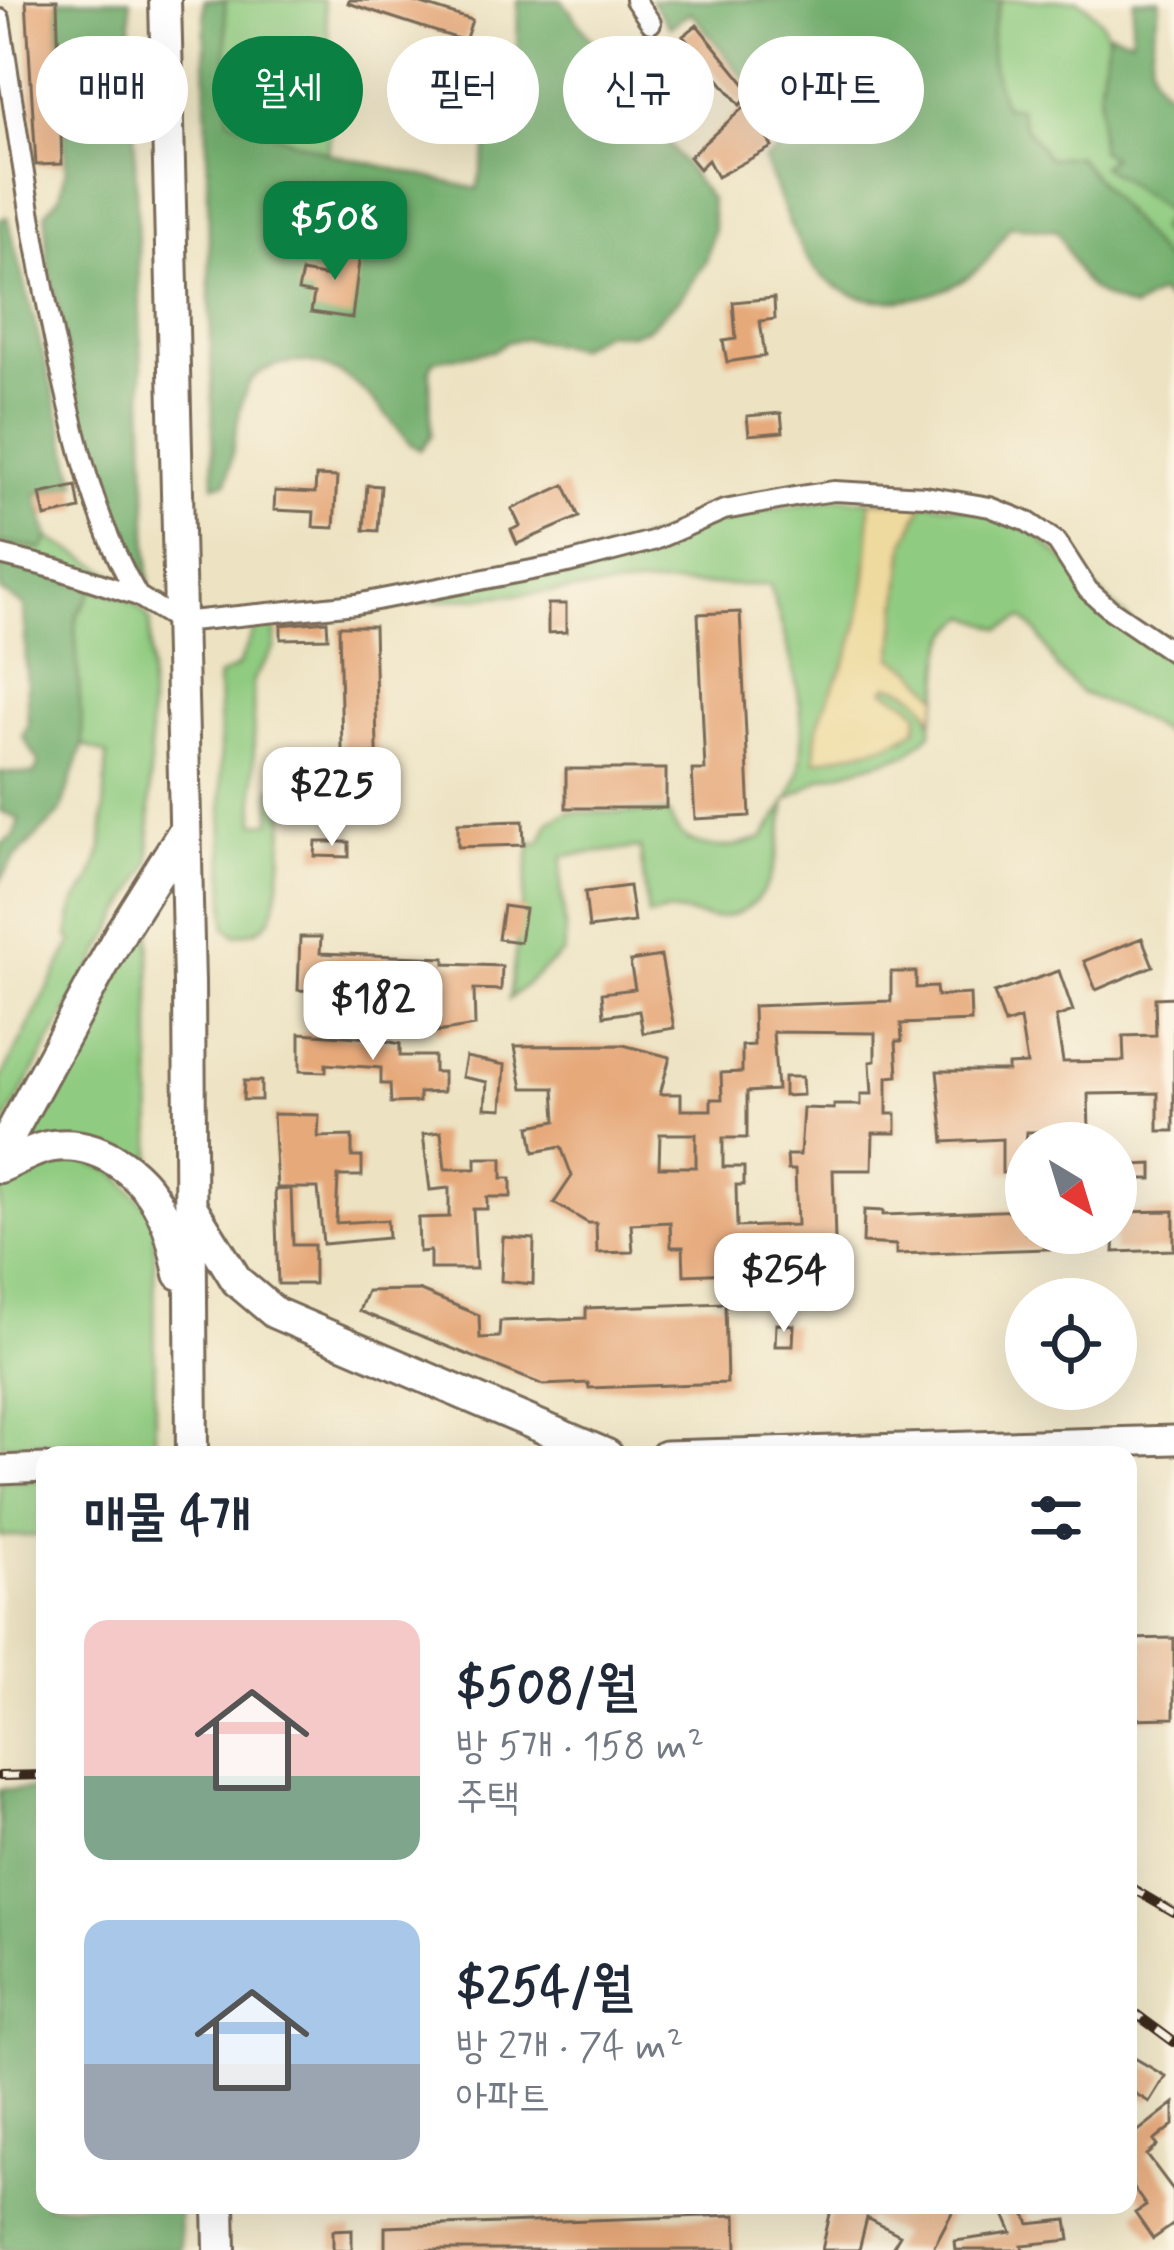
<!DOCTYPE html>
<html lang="ko">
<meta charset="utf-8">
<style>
:root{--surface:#fff;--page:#f2f2f3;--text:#1f2937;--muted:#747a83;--accent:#0b8043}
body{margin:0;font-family:Mynerve,"Poor Story",sans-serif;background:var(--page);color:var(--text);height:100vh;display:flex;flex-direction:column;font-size:45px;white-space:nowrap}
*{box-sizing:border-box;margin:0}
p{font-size:39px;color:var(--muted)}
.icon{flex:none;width:66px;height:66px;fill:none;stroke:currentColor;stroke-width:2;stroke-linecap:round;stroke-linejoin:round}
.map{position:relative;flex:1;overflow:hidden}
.details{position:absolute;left:36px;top:1446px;width:1101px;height:768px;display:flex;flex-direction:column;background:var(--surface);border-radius:24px;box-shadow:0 12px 48px #0002}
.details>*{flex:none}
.banner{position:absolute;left:36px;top:36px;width:1104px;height:108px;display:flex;gap:24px}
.needle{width:78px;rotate:142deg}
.fabs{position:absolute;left:1005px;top:1122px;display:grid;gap:24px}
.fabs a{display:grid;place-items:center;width:132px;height:132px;border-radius:50%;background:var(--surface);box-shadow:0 12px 48px #0002;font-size:60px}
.price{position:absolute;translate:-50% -102px;padding:0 27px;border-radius:24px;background:#fff;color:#222;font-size:39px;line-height:78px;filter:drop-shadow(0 3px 6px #0008)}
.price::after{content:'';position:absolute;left:50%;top:72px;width:36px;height:27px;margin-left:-18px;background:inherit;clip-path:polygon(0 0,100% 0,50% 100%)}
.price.active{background:var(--accent);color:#fff}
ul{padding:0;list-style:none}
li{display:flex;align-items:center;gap:36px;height:300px;padding:0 48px}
li span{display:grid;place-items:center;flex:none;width:336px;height:240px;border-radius:24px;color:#555}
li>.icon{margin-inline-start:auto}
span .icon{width:144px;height:144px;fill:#fffc;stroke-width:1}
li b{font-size:51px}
h2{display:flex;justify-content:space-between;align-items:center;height:144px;padding:0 48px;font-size:51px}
.tag{padding:0 42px;border-radius:54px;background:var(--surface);box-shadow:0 12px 48px #0002;font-size:42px;line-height:108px}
.tag.active{background:var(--accent);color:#fff}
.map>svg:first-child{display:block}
</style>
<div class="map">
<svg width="1174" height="2250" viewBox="0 0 1174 2250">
<rect width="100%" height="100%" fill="#fcf5e5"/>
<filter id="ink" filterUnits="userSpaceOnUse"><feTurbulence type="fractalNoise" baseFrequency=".00833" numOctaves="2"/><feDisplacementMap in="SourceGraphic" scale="24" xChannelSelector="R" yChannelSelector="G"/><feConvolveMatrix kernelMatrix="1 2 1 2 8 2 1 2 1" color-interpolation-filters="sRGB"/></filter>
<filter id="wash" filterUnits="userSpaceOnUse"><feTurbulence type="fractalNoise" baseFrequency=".004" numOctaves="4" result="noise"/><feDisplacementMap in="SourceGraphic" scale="48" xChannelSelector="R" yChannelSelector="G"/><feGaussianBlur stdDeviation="2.7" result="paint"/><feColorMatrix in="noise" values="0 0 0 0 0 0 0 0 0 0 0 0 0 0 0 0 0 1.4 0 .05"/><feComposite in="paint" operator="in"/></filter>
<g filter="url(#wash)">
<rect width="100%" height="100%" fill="#ede3c3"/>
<path fill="#8fcb80" stroke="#657a4f" stroke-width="3" d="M225,0h98c10,49 11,104 5,153l-100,-34z
M1001,0h77c47,33 23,43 22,89 -1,18 5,47 11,64 8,23 39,45 58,60l-9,16 14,20v23l-97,-116 -29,2 -24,-32 -6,-19h-14c-14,-45 -19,-63 -3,-107z
M841,498l29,3c0,43 -4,92 -14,134 -12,50 -43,67 -40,125l90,-23 4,-33 -27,-14 5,-5c26,3 47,21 43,48l-23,21 -86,24 -36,23c-7,46 -10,116 -73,117 -15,0 -33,-8 -47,-6 -6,1 -12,4 -18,4l-8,-68 -77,8c-7,35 7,64 0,97l-54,46 22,-156h9l9,-21 19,-10 101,1c11,42 61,38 94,25 13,-20 31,-44 36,-67 12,-62 -13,-127 -29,-186h-121l-245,18 340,-90z
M924,502l48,7 60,22 142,130v78l-40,-24 -53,-22 -23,-24 -20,-35 -15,-16 -22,11 -32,-13c-32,20 -26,48 -30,81l-25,-27 -21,-11 12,-117z
M49,538l70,39v3l-119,-32v-6l42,7z
M94,588c22,7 44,12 56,33v242l-150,269v-51l73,-140 -5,-4 6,-33 15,-20 13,-35 5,-94 -24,-10 -8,-117 2,-12z
M275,620v27l-22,33 2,143 16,-1v-34l15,1c-2,27 -4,113 -17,131 -8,11 -21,13 -34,15l-9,-7 -8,-251 20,-11 20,-45z
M149,897l1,25 2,260 -119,-41 -10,-15z
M71,1157l43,14 40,44 1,227 -155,2v-263l28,-20z
M0,1480h45v56h-45z"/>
<path fill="#73af6e" stroke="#576c46" stroke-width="3" d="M57,0h73l19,583 -20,-21 -16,-30 -33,-117 -33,-160 -1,-43 14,-15 6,-28z
M204,0h21l4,119 99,34 149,36 31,-135h9l1,-54h44l148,199 4,30 -8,32 -24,36 -35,32 -16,5 -26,-2 -30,16 -48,-9 -21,3 -13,9 -59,9 -4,9 1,67 -11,14 -11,-7c-31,-39 -70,-92 -127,-79 -12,3 -25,9 -32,18 -12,16 -17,77 -23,100l-13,3z
M651,0h350c-16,44 -11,62 3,107h14l6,19 24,32 29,-2 97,116v36l-15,-15 -26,16c-57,-19 -50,-31 -76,-78l-47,-5c-10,15 -19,33 -33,44 -45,38 -131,46 -167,-8 -20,-29 -32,-69 -46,-102l15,-10 -32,-42 12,-12 -68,-84 -21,15z
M1134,0h26c-4,30 -24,81 14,94v155l-15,-20 10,-17 -67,-46 9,-9 -11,-6v-62l9,-57 22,7z
M7,217l70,266 -41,11 13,44 -6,11 -43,-7v-323z
M0,561l94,27 -17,27 -2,13 8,117 -23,68 -47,47 -13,21v-36l14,-9 5,-17 -19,-8v-39l34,2 5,-12 -16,-26 5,-11 -4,-119 -24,-15z
M0,1789l45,1v415h134l1,45h-180z"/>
<path fill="#eeda9e" stroke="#94825e" stroke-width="3" d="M870,501l54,1 -19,41 -12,115 21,12 25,27 -6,22c-10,-20 -23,-31 -45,-34l-4,5 26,14 9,10 -3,15 -27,15 -73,17c-3,-56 23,-73 38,-122 12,-38 16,-98 16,-138z"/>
<g id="blocks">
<path fill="#e6a97a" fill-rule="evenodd" d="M26,0h31l5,164 -26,1z
M349,0h60l63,20 -7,21 -117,-38z
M697,25l56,69 -13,11 -57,-69z
M744,107l16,17 12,23 -55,30 -9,-17 -9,9 -10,-12z
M334,242l27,4 -9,72 -41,-6 3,-18 -16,-3 4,-19 26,5z
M774,298l1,21 -15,2 5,35 -38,6 -4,-21 13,-2 -3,-37z
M781,413l2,19 -34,3 -2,-19z
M316,476l21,1 -3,51 -21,-1 1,-15 -40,-2 1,-19 40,2z
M367,485l14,1 -3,45 -14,-1z
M565,485l14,32 -62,27 -6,-14 9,-4 -8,-17z
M76,486l4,23 -35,8 -5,-23z
M548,604h18v28l-18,1z
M740,612l10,204 -55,3 -3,-49h13l-7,-156z
M327,621l1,17 -47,1v-14z
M339,626h35l4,161 -35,1z
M566,769h100v39h-100z
M523,821l1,24 -66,2v-24z
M316,842h33v15l-34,-1z
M629,886l5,36 -45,6 -4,-36z
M503,906l22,3 -5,33 -22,-3z
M300,937h21l-1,16 125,5v6l57,2 -1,24 -27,-1 1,37 -38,6 -5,-37 -134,-5z
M1142,938l11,28 -57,24 -12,-29z
M661,956l13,72 -31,5 -4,-22 -35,5 -2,-23 33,-4 -5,-28z
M1059,971l14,40 -17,6 7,45 61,-1 -1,-25 33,-1 -1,-37 19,-1v134h-16v-38l-70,1 1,38h-62l-4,41h-21v-34l-58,3 -7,-71h71v-6l19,-1 -7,-45 -15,5 -11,-31z
M891,972h25v16l20,-1 1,9 33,-2 1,27 -70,3 1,17h-6l2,35 -11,1v37h9v19h-23l-1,37h-39l2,71 -18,1 2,29 -36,1 -1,-30 -36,1v13h-14v17l-48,2 -1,-28h-12l-1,-25 -39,2 2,28 -36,1 -1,-30h-8l-34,-20 18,-27 -11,-29 -27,5 -4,-26 26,-5 -2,-33h-31l-8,-42 108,-1 47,12 -10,37h21v16h30v-11h11l-1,-26 21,-1v-26l12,-1 -1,-39 138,-5zM773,1032l102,1v28l-5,1 2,32h-11v11h-27v4l-31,-1 -3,47h-13l1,15h7l2,55 -60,2 -1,-42h8v-18h-21v-29h24v-46l30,-2zM660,1134h36v33h-37z
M300,1033l72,5 28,6v12h34v16h9v20l-24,1v9l-28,1 -1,-19h-9v-16l-55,-4v8l-26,-1z
M466,1057l39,8 -3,44 -17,-1 2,-26 -25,-5z
M784,1077h18l1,18 -19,1z
M244,1081h17v19h-18z
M273,1114l46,1 -1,22 34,-1v21h10v19h-24l-2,47 51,-3 1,18 -65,6 -5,-56h-41z
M441,1132l4,37h31v-11h26v20h9v19h-24v12h-14l3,60h-46v-18l-11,1 -1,-34 31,-1v-29l-19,2 -7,-56z
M1152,1164v15h-19v-14z
M291,1189l2,56h21v39h-36l-3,-94z
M864,1210l19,1v4l143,-5v23h48l1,15 -179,6v-9l-33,-2z
M1174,1211v39l-60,2 2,-40z
M503,1237l31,2 -1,45 -32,-3z
M418,1290l61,25 1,23 19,-1 1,-16 86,-3v-10l139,-5 2,80 -138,5 -1,-5 -45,2 -184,-74 8,-20z
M776,1324l18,1 -1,21h-18z
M1174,1638v80l-46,1v-80z
M1128,2054l37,22 -16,26 -21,-13z
M1174,2103v22l-20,16 4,5 -11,9 27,36v33l-21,15 -18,-26 11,-7 -18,-26v-41z
M832,2205h124l-24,45h-41l9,-15 -33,-17 -8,32h-37z
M1000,2205h21l9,19 37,-4 3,20 -48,5 1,5h-67l-1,-9 57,-8z
M736,2215l1,35h-352v-23z
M352,2229v21h-19v-20z"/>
</g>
</g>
<g filter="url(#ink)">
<use href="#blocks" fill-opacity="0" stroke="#796b58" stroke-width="3"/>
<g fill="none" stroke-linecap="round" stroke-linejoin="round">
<g stroke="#796b58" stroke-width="24">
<path id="minor" d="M635,0l16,23
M0,19c18,118 35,235 61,352 18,79 35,154 77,225
M0,555l57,14 81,27 42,26 176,-18 212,-41 84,-22 72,-31 76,-14 34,-5 91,5 65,11 38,15 29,20 31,48 23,20 63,43"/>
</g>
<g stroke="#796b58" stroke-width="33">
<path id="secondary" d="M665,1455l509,-15
M0,1470l45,-2"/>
</g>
<g stroke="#796b58" stroke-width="36">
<path id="trunk" d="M165,0l24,983 3,472
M0,1153l122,-223 62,-99
M0,1167c17,-7 35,-19 53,-21 49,-6 94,30 112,73 8,17 11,37 15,55
M192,1208l45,73 38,32 332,142
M219,2205l1,45"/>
</g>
<use href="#minor" stroke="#fff" stroke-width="18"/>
<use href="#secondary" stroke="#fff" stroke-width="27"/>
<use href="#trunk" stroke="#fff" stroke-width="30"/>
<g stroke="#3b2a1e" stroke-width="10">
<path id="rail" d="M0,1776l45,-1
M1128,1886l46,27
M1128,2008l46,34"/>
</g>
<use href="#rail" stroke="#fcf5e5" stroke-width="6" stroke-dasharray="18" stroke-linecap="butt"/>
</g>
</g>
</svg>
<div class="fabs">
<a><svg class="needle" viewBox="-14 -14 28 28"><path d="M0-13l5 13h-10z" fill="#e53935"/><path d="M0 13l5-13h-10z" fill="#747a83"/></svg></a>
<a><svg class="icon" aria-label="locate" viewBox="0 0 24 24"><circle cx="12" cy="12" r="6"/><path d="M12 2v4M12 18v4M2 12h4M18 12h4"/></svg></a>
</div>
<b class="price active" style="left:335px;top:283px">$508</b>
<b class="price" style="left:332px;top:849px">$225</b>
<b class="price" style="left:373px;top:1063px">$182</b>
<b class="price" style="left:784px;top:1335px">$254</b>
<div class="banner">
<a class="tag">매매</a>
<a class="tag active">월세</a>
<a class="tag">필터</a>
<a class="tag">신규</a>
<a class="tag">아파트</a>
</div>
<section class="details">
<h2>매물 4개<svg class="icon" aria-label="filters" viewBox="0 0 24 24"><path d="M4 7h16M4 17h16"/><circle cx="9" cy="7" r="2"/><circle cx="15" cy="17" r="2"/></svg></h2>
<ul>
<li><span style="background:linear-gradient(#f6c9c9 65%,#7fa58c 0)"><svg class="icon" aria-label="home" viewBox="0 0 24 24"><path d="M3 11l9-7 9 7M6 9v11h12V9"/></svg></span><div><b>$508/월</b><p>방 5개 · 158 m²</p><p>주택</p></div></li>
<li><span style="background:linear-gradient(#a9c7e8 60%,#9aa5b1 0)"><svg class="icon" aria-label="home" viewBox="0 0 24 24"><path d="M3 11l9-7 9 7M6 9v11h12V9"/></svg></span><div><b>$254/월</b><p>방 2개 · 74 m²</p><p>아파트</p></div></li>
</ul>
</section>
</div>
